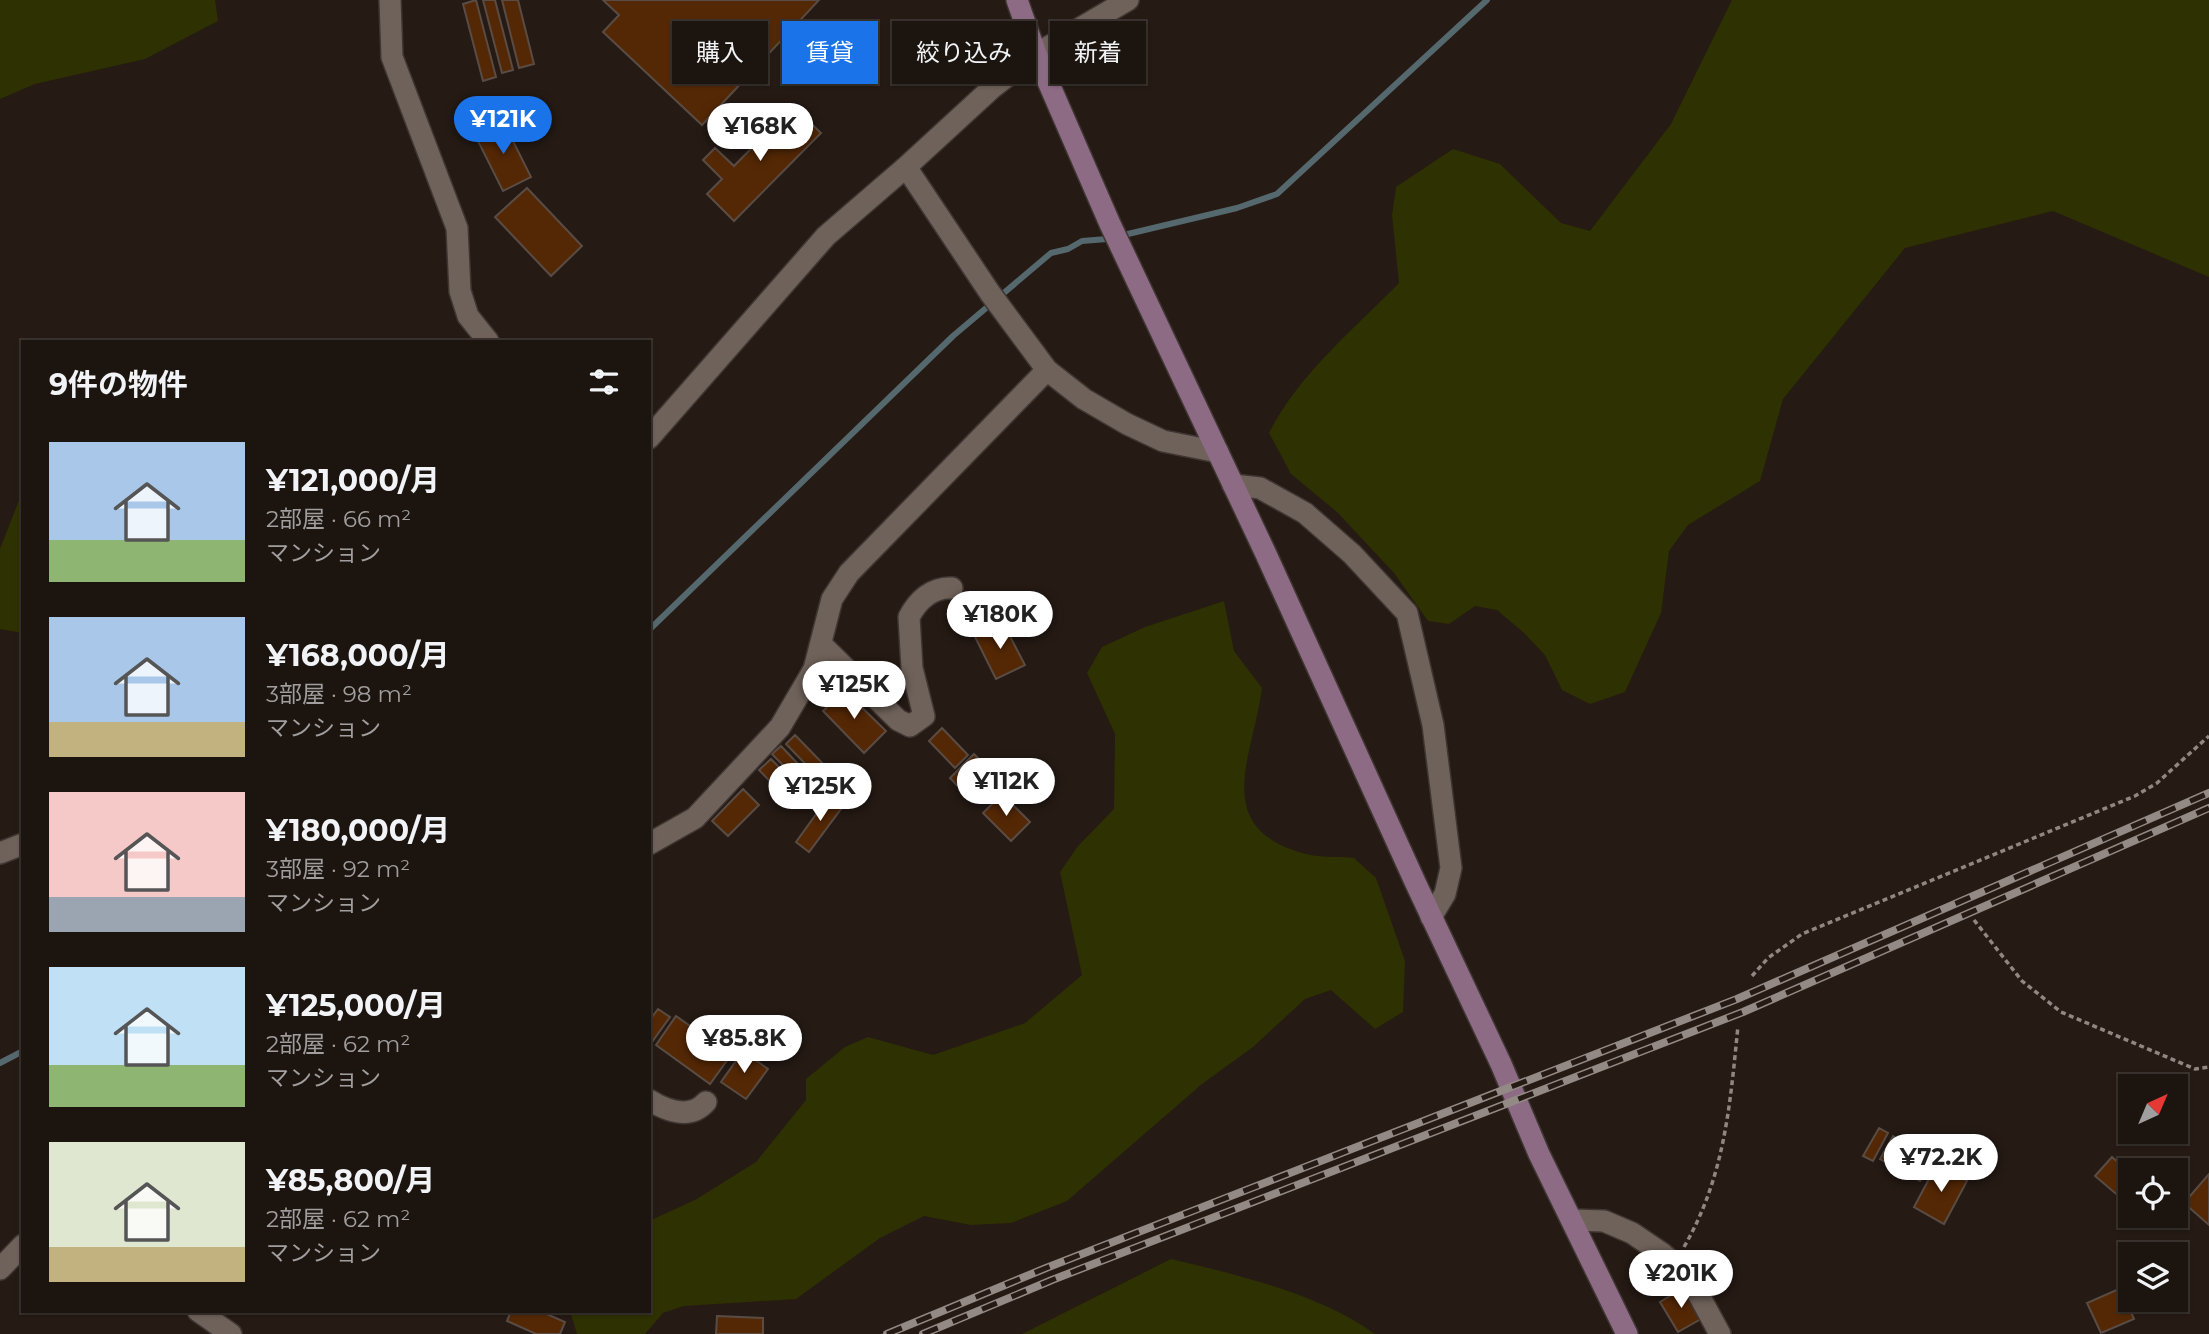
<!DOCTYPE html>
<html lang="ja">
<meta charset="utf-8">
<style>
:root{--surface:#1c140f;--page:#29211d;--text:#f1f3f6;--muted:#a09e9e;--line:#3a332f;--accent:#1a73e8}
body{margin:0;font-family:Montserrat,"Noto Sans JP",sans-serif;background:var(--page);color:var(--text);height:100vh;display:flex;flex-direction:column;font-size:26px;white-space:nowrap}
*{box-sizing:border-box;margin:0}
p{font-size:23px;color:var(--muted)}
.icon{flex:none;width:38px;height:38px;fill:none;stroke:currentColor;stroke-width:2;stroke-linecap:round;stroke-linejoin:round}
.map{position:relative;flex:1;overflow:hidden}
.drawer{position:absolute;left:21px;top:340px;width:630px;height:973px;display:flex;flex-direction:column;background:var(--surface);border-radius:0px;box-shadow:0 2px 5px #0004,0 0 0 2px var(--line)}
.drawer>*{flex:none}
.hud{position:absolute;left:672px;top:21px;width:665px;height:63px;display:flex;gap:14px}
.needle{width:46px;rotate:44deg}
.fabs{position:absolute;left:2118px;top:1074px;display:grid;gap:14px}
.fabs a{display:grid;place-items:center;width:70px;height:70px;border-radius:0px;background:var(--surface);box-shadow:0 2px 5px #0004,0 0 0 2px var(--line);font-size:35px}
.price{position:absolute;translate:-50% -60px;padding:0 16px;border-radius:24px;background:#fff;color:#222;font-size:23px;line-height:46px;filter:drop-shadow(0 2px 4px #0008)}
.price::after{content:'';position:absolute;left:50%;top:42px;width:21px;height:16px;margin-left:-10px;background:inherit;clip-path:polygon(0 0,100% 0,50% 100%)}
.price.on{background:var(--accent);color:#fff}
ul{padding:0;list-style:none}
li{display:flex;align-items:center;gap:21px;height:175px;padding:0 28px}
li span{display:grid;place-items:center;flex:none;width:196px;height:140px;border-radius:0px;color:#555}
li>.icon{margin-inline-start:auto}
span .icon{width:84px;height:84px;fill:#fffc;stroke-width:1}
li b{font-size:30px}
h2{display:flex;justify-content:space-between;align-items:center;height:84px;padding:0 28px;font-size:30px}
.pill{padding:0 24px;border-radius:0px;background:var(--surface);box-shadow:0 2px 5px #0004,0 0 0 2px var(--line);font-size:24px;line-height:63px}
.pill.on{background:var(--accent);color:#fff}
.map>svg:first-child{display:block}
</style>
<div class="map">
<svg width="2209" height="1334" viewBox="0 0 2209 1334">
<rect width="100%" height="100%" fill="#251a14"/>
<path fill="#2e3101" d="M0,0h215l3,21 -73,38 -110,25 -35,15z
M1732,0h477v277l-156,-66 -148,37 -122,151 -23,82 -72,44 -19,26 -8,62 -36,79 -35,12 -28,-14 -17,-35 -21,-22 -27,-23 -22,-4 -26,18 -21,-3 -34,-48 -57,-61 -46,-38 -22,-41c30,-59 84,-103 130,-150l-7,-68 4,-28 57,-38 47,15 61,59 29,8 81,-107z
M23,490v143l-23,-4v-80z
M1224,601l10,50 28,37c-9,70 -53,140 44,166 14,4 33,2 48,4l22,20 29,83 -2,51 -28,17 -44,-39 -26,9 -52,48 -51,37 -135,117 -56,22 -40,2 -47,-9 -44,22 -84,61 -112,7 -21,7 -18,21h-68l-7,-23h79v-90l46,-21 61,-38 50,-62v-21l39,-32 23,-10 65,18 92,-32 57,-48 -22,-103 18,-26 36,-37 1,-75 -28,-61 15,-26 43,-20z
M1171,1259c67,16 149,35 204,75h-353z"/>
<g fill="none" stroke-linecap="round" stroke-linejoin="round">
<path stroke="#54686d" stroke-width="6" d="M649,630l304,-294 98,-83 17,-4 14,-8 25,-2 130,-31 40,-14 210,-194
M0,1063l23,-12"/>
</g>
<path fill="#552805" stroke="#594c45" stroke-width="2" d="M476,0l20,77 -13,4 -20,-77z
M483,0h12l18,70 -11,3z
M502,0h16l16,64 -15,4z
M603,0h216l-117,125 -99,-93 16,-17z
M793,106l28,27 -87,88 -27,-27 15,-15 -19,-19 12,-12 19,18z
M503,121l28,56 -28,14 -28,-56z
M527,188l55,58 -31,30 -56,-59z
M1003,623l22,42 -29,14 -21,-42z
M844,690l42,41 -22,22 -41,-42z
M942,728l26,27 -13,13 -26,-27z
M795,735l36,37 -9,9 -36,-37z
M781,746l37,39 -8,8 -38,-39z
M974,754l23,24 -24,24 -23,-24z
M771,759l36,37 -12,11 -36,-37z
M743,789l16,16 -31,31 -16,-15z
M1002,794l28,28 -19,19 -28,-28z
M830,795l14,10 -35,47 -13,-10z
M658,1009l12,8 -18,25 -3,-3v-18z
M676,1016l55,39 -21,29 -54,-39z
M743,1051l25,18 -22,30 -25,-17z
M1879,1128l9,5 -15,28 -10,-5z
M1893,1136l39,22 -12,23 -40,-22z
M2112,1157l18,16 -2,31 -33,-28z
M1937,1164l30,17 -23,43 -30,-17z
M2209,1174v51l-25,-22z
M1683,1288l18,31 -23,13 -18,-30z
M2121,1288l13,31 -33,14 -14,-30z
M2131,1300h33l-27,12z
M511,1311h29l25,11 -5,12h-24l-29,-13z
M717,1316l46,2v16h-47z"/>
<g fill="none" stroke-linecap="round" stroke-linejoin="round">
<g stroke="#3f3633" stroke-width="24">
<path id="street" d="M390,0l2,57 65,171 3,63 8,25 20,25
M906,167l84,126 57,77 37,29 43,25 36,17 55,11
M649,438l177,-202 80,-69 86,-79 44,-34 92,-54
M1233,485l27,3 45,25 47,41 55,59 26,112 18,143 -6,26 -14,23
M822,645l76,75 12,6 14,-10 -12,-48 -3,-51c9,-17 23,-30 43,-29
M649,844l46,-26 85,-91 34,-58 18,-70 17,-26 198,-203
M0,853l23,-9
M649,1100c18,11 41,20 57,2
M1572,1220l32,1 28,12 31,21 26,23 31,57
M0,1269l23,-24
M198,1311l33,23"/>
</g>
<g stroke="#3f3633" stroke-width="24">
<path id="secondary" d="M1017,0l19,54 74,170 155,328 151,332 85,180 38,90 88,180"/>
</g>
<path stroke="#908782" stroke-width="3.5" stroke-dasharray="5 3.5" stroke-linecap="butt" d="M1974,920l48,61 39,31 134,57 14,-2
M1752,976l16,-18 34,-24 333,-138 22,-13 52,-47
M1684,1247c41,-71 46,-142 54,-221"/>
<use href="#street" stroke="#6f625a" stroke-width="21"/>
<use href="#secondary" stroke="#8d6b85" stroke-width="21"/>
<g stroke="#938a85" stroke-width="8">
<path id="rail" d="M887,1334l159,-66 691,-269 472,-206
M923,1334l129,-54 691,-268 466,-204"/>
</g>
<use href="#rail" stroke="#251a14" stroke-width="5" stroke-dasharray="16" stroke-linecap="butt"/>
</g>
</svg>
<div class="fabs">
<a><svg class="needle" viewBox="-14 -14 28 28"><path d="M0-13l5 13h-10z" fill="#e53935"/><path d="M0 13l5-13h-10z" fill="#a09e9e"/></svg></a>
<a><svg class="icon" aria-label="locate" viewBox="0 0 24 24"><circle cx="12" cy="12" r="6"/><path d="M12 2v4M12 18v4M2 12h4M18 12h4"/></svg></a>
<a><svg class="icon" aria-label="layers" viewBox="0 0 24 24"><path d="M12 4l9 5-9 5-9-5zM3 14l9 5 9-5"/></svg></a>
</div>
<b class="price on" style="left:503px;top:156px">¥121K</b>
<b class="price" style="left:760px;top:163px">¥168K</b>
<b class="price" style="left:1000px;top:651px">¥180K</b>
<b class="price" style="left:854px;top:721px">¥125K</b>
<b class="price" style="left:1006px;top:818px">¥112K</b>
<b class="price" style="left:820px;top:823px">¥125K</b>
<b class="price" style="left:744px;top:1075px">¥85.8K</b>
<b class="price" style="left:1941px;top:1194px">¥72.2K</b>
<b class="price" style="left:1681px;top:1310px">¥201K</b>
<div class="hud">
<a class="pill">購入</a>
<a class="pill on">賃貸</a>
<a class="pill">絞り込み</a>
<a class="pill">新着</a>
</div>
<section class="drawer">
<h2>9件の物件<svg class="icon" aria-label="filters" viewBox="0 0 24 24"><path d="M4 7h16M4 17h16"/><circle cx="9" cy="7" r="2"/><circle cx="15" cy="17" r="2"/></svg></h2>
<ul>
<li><span style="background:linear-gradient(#a9c7e8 70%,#8fb573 0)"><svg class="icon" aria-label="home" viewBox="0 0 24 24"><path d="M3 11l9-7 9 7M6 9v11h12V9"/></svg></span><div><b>¥121,000/月</b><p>2部屋 · 66 m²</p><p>マンション</p></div></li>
<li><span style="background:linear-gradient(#a9c7e8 75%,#c2b280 0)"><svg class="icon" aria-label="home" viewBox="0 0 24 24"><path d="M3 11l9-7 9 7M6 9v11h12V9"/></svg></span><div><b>¥168,000/月</b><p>3部屋 · 98 m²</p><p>マンション</p></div></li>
<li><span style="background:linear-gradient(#f6c9c9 75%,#9aa5b1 0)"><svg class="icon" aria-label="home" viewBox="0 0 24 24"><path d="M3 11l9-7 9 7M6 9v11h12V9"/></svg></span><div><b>¥180,000/月</b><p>3部屋 · 92 m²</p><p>マンション</p></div></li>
<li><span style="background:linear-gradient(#bfe0f5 70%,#8fb573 0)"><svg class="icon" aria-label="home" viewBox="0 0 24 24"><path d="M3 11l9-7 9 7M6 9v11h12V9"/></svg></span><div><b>¥125,000/月</b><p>2部屋 · 62 m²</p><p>マンション</p></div></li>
<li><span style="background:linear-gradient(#dfe7d0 75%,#c2b280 0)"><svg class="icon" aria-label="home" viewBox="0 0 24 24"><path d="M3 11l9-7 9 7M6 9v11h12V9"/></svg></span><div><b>¥85,800/月</b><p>2部屋 · 62 m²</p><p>マンション</p></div></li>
</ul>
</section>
</div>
